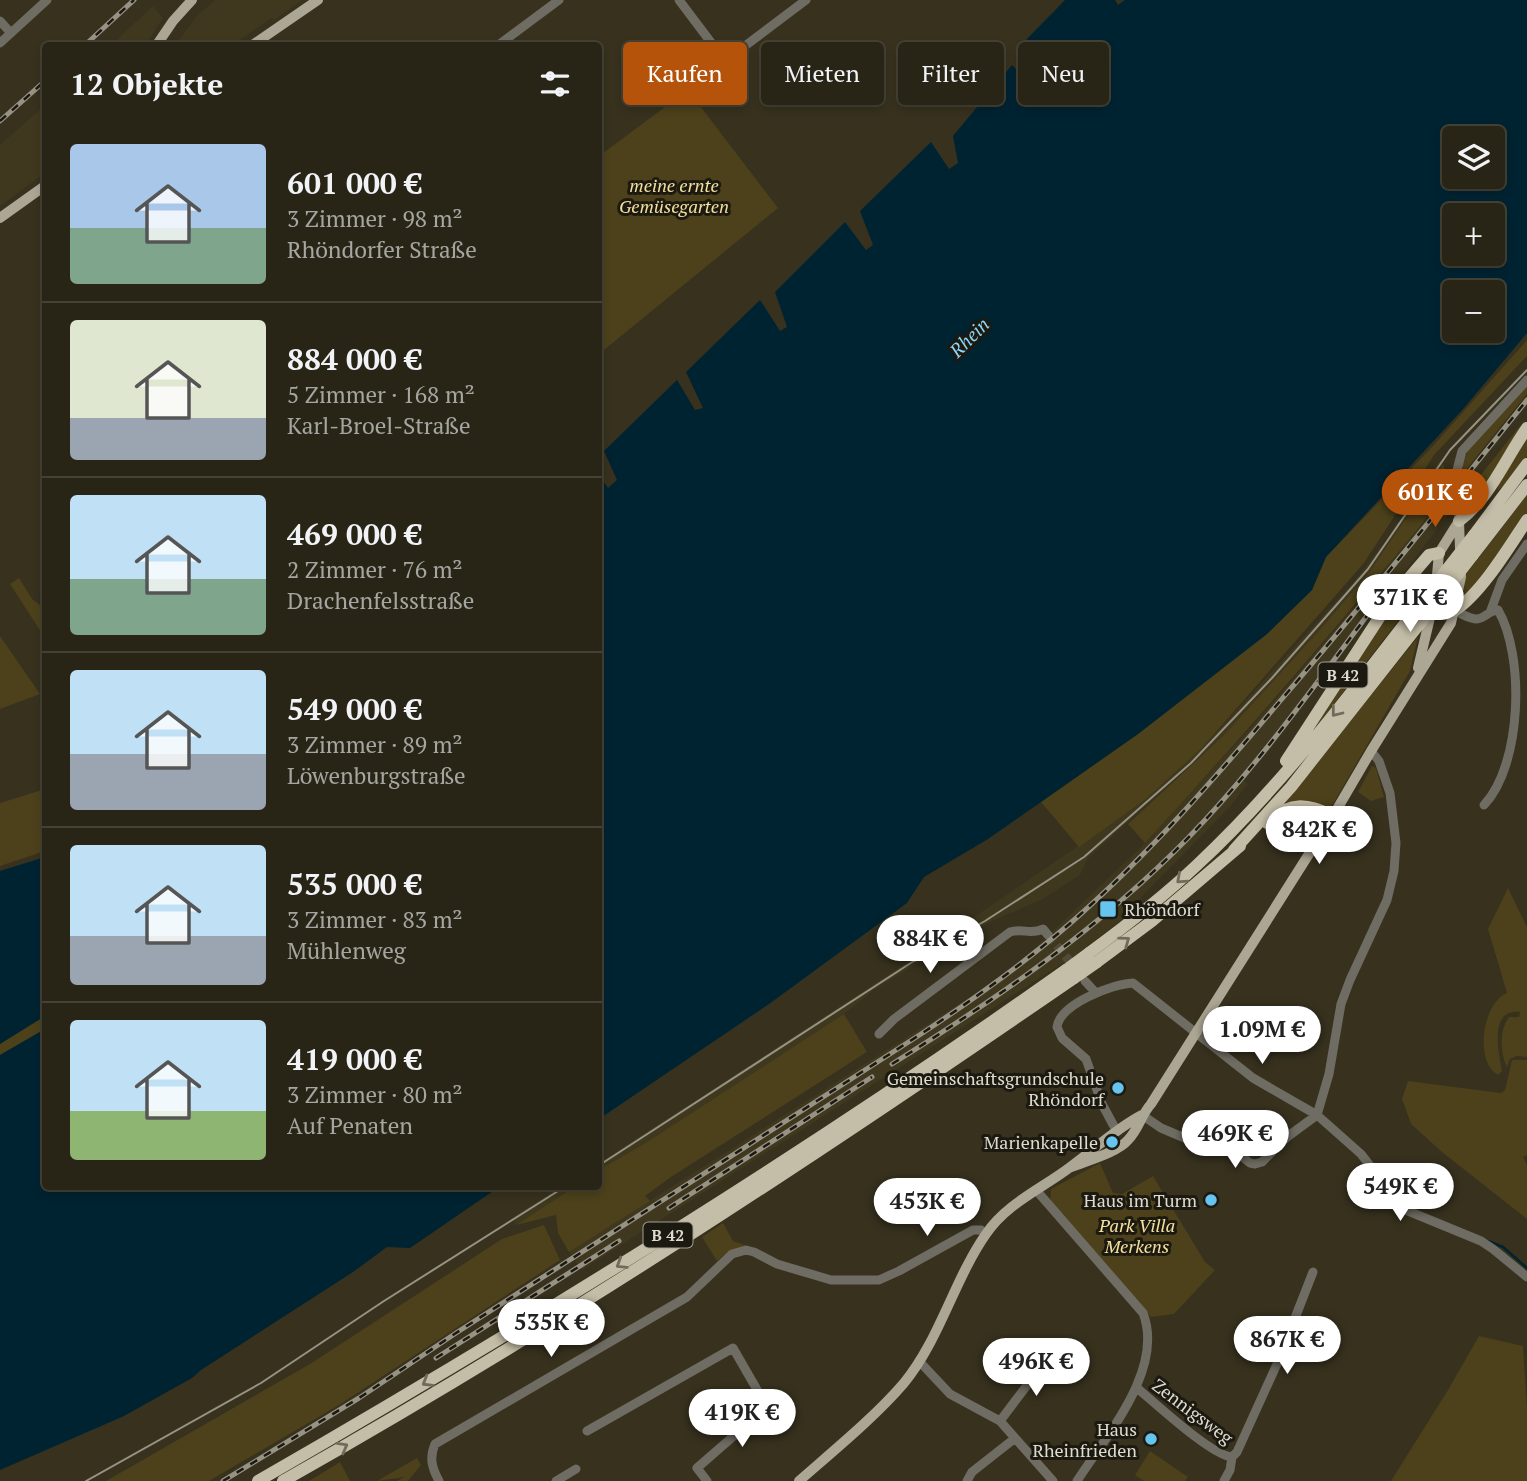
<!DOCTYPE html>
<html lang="de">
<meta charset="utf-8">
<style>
:root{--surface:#292516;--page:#312d1f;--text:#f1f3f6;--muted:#a5a5a1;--line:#454235;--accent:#b45309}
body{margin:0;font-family:"PT Serif",serif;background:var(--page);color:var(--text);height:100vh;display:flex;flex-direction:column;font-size:26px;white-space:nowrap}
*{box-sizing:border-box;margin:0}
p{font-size:23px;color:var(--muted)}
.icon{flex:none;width:38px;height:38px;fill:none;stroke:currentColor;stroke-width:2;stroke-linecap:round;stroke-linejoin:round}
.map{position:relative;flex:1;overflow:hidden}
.side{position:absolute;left:42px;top:42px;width:560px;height:1148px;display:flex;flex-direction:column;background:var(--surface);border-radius:7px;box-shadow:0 4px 10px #0003,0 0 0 2px var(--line)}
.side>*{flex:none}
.banner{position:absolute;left:623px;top:42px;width:665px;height:63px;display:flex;gap:14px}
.controls{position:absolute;left:1442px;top:126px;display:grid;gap:14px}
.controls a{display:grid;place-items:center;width:63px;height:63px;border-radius:7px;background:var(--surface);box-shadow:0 4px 10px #0003,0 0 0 2px var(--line);font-size:35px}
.price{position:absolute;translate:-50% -60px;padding:0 16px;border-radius:24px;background:#fff;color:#222;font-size:23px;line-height:46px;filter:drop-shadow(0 2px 4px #0008)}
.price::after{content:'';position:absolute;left:50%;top:42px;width:21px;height:16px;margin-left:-10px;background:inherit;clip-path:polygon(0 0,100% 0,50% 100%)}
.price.on{background:var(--accent);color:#fff}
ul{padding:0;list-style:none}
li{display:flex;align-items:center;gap:21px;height:175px;padding:0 28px}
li+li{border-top:2px solid var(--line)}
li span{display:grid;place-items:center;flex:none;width:196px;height:140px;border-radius:7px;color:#555}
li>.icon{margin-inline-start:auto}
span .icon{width:84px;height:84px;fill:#fffc;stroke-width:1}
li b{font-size:30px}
h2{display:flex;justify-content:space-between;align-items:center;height:84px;padding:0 28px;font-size:30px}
.pill{padding:0 24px;border-radius:7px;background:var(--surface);box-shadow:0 4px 10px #0003,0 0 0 2px var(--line);font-size:24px;line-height:63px}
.pill.on{background:var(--accent);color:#fff}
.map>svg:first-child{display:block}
</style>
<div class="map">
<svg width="1527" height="1481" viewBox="0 0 1527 1481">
<rect width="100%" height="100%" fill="#37311e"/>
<path fill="#3f381e" d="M215,0h87l-28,20 -2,-2 -40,27h-57l22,-29z
M153,6l10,12 -18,27h-34z
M45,105v68l-45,33v-61z
M1439,461l4,3 -73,107 -46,54 -100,110 -136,123 -8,17 -39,25 -51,22 -114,66 -32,26 -197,128 -48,28v-7l329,-214 218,-150 55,-50 151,-165 33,-42z
M1444,497l7,14 -207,270 4,3 -19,24 -87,88 -6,13 -63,48 -491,313 -13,-18 407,-259 43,-31 35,-32 91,-87 108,-118 97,-113z
M561,1187h13l-58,38 -4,-7z"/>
<path fill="#4c411b" d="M688,90l90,118 -179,146v-198z
M1527,340v16l-93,99 -70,108 -163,186 -55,50 -67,48 -38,-45 97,-68 129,-100 45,-44 14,-33 106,-110z
M1527,386v8l-62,77 -3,-4 6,-17z
M1527,417l-50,81 -8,4 -5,-4v-2z
M1527,434v22l-20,27 -10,8 1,-7z
M1443,464l8,23 -7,10c-97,119 -196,234 -299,346l-17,-19 96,-89 100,-110 46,-54z
M1527,495v18l-39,58 -27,29 3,-23z
M1420,570l8,12 -124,161 92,-145z
M19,578l13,21 13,10v29l-35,-54z
M0,636l40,58 -40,15z
M1418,637l-8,34 -77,133 -6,4 -31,-7 -12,2z
M1372,766l4,2 8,29 -13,4 -13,-9z
M45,789v62l-45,15v-63z
M1508,888l19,39v130l-10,-1 -7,3 -3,8c-7,-14 -8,-37 2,-50h10l1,-5c-32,-4 -21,42 -18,59l-4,4c-24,-13 -16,-72 9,-82l-19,-64z
M844,1014l23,38 -196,125 -26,19 5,5 -81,51 -11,-19 -2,-18 -40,10 58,-38 24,-1 1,-16 48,-28z
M45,1016v13l-45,26v-11z
M1512,1060h15v95l-4,2 4,8v54l-85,-67 -31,-28 -9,-25 6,-18 93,12 4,-3z
M1100,1163l13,30 9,1 31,-18 52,86 10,8 -41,44 -23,3 -101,-114 1,-14z
M723,1223l10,18 17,6 -20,3 -13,11 -15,-24z
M544,1225l16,35 -221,145 -130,76h-103l204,-117 192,-125z
M1479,1336l44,10 4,60v75h-136l57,-91z
M1150,1451l38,26 -3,4h-41l-9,-6z
M417,1458l4,7 -13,16h-11l8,-4 -28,4z
M340,1462l10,19h-41z"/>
<path fill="#002331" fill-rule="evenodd" d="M1065,0h50l3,5 7,-5h402v333l-63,75 -138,149 -14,33 -45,44 -129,100 -150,105 -64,38 -17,26 -138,101 -170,115v-644l9,13 9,-8 -13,-29 73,-71 18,30 8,-2 -17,-36 74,-72 20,31 7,-4 -12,-35 70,-70 21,28 7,-5 -13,-34 71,-69 18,27 9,-6 -5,-27 59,-71 21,21 8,-6 -14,-41zM1493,138v39h-39v-39zM1493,215v39h-39v-39zM1454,292h39v39h-39z
M45,857v159l-45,28v-173z
M45,1029l1,157 453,1 -89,61 -23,-1 -34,25 -152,98 -9,8 -68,38 -124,54v-415z"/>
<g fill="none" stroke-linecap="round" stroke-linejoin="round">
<path stroke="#002331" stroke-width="2.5" d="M1488,1241l15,6 24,21"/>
<path stroke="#504a39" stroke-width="9" stroke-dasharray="9 4.5" stroke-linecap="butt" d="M1048,935l28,34"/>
<path stroke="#6f6c63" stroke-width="9" d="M679,0l46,61 81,-61
M0,21l11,12
M0,43l47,-43
M497,46l62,-46
M1459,521l-4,-43 7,-27 65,-71
M1491,610l11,-30 25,-36
M1454,611c7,2 15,8 23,8 9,-1 12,-9 21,-9 27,46 24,155 -14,195
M1085,981l11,12
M879,1034l15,-15 116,-87c12,-4 21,3 33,-3l5,6
M1142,1115l19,13 33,14 37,6 19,15 5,1 7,-2 25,-25 30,-22 12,-41 12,-70 9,-24 37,-80 7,-29 2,-28 -6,-50 -11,-32 -8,-10
M1116,1130l-14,-26 -16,-45 -24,-21 -5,-11c3,-23 55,-43 76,-44l120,95 64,37 44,39 35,45 12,12 73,30 12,8 34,28
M1036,1190l107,123c22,57 -38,124 -66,168
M919,1361l31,33 50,27 53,60
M1137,1388c18,15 75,68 95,69
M1000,1421l31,-41 -4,-15
M587,1431l146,-83 34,59 -70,61 10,13
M439,1481c-7,-13 -10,-23 -4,-37l252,-147 45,-43 14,-4 8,2 23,12 54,16h48l20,-9 74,-41h8l4,4
M556,1481l20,-12
M967,1481l5,-9 42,-33
M1224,1481l6,-11 2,-13 5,-5 40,-88 36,-92"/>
<path stroke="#aca694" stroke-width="10" d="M156,46l17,-25 19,-21
M251,46l67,-46
M0,218l46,-33
M1436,586l3,-33 20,-32
M1418,668l14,-59
M1069,1168c16,-7 48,-15 59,-28 11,-11 13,-25 23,-36l182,-288 38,-65 80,-128 10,-46 -2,-56
M799,1481c33,-29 77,-65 105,-98 36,-44 50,-103 82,-149 20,-30 55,-45 83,-66 25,-18 46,-39 73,-53"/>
<path stroke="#c4bda7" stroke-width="12" d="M1458,504l17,1
M1459,521c31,-23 46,-62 68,-93
M1474,535l53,-71
M1472,556l55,-71
M1454,611c27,-17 55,-64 73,-91
M1286,761l106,-163 37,-43 10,-2
M1267,823c22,-22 40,-20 66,-7
M1234,850l57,-63 129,-164
M1089,953c38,-28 74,-56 108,-88 85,-79 155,-173 226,-265
M1097,962l55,-41 88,-75
M258,1481c276,-159 548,-327 808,-511
M283,1481c272,-153 534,-326 791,-503"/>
<path stroke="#979384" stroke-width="2" d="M915,961l70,-40 99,-64 107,-94 81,-85 75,-85 21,-24 82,-119 77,-80
M598,1166l322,-209
M86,1481l175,-98 123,-82 182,-115"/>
<g stroke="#979384" stroke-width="5">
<path id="rail" d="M84,46l50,-46
M0,121l46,-41
M892,1064c106,-66 208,-136 296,-226 72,-74 131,-159 193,-241
M669,1208l203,-131
M436,1358l183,-117
M223,1481l136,-83 97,-65 465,-299c53,-35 105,-72 153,-114 76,-67 142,-143 207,-220 84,-98 165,-199 246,-300"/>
</g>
<use href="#rail" stroke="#1c1911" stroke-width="2.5" stroke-dasharray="8" stroke-linecap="butt"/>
<path stroke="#c4bda7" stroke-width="12" d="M1423,600l51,-65
M1420,623l52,-67
M1066,970l23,-17
M1074,978l23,-16"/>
</g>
<defs><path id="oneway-chevron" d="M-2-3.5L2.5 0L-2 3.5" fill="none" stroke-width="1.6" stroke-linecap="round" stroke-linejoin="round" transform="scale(1.75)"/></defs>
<g stroke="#706b5c">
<use href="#oneway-chevron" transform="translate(1336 712) rotate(128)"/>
<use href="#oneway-chevron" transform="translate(1181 879) rotate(138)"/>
<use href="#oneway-chevron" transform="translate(1125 941) rotate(-36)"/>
<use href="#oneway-chevron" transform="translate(621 1264) rotate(148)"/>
<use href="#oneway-chevron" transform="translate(427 1382) rotate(149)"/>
<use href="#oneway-chevron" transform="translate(343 1447) rotate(-29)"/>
</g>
<g fill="#66c4ef" stroke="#1c1911" stroke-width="2.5">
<rect x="1099" y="900" width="18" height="18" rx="3.5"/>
<circle cx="1118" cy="1088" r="7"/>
<circle cx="1112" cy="1142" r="7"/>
<circle cx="1211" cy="1200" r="7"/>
<circle cx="1151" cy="1439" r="7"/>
</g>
<g text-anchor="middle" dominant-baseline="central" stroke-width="6" stroke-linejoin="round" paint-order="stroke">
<g fill="#1c1911" stroke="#a4a196" stroke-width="2">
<rect x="1318.5" y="662.5" width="49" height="25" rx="5"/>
<rect x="643.5" y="1222.5" width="49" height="25" rx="5"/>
</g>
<g font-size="16" font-weight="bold" fill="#dedbcf">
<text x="1343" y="675">B 42</text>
<text x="668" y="1235">B 42</text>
</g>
<g font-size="18" font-style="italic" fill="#f5e19c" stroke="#1c1911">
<text x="674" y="185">meine ernte<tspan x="674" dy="21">Gemüsegarten</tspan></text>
<text x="1137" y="1225">Park Villa<tspan x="1137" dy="21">Merkens</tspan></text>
</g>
<g font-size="18" fill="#dedbcf" stroke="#1c1911" text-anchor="end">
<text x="1124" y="909" text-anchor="start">Rhöndorf</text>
<text x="1104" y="1078">Gemeinschaftsgrundschule<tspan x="1104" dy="21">Rhöndorf</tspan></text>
<text x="1098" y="1142">Marienkapelle</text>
<text x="1197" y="1200">Haus im Turm</text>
<text x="1137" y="1429">Haus<tspan x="1137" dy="21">Rheinfrieden</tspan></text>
</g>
<g font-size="18" fill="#dedbcf" stroke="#1c1911">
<text transform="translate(1193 1411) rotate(37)">Zennigsweg</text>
</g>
<g font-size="19" font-style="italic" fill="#8ad5f8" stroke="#1c1911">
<text transform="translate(969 337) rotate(-45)">Rhein</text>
</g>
</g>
</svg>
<div class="controls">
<a><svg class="icon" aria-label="layers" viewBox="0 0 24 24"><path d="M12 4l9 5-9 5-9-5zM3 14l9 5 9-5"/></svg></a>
<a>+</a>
<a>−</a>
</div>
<b class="price on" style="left:1435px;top:529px">601K €</b>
<b class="price" style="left:1410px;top:634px">371K €</b>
<b class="price" style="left:1319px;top:866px">842K €</b>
<b class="price" style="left:930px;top:975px">884K €</b>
<b class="price" style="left:1262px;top:1066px">1.09M €</b>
<b class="price" style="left:1235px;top:1170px">469K €</b>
<b class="price" style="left:1400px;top:1223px">549K €</b>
<b class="price" style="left:927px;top:1238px">453K €</b>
<b class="price" style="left:551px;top:1359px">535K €</b>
<b class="price" style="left:1287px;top:1376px">867K €</b>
<b class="price" style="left:1036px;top:1398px">496K €</b>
<b class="price" style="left:742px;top:1449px">419K €</b>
<div class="banner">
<a class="pill on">Kaufen</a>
<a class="pill">Mieten</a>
<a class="pill">Filter</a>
<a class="pill">Neu</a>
</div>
<section class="side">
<h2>12 Objekte<svg class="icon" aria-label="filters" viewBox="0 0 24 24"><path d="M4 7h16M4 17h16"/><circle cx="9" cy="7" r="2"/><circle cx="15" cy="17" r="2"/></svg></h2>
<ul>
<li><span style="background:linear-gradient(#a9c7e8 60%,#7fa58c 0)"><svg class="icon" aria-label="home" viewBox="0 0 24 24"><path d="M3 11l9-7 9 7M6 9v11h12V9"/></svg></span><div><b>601 000 €</b><p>3 Zimmer · 98 m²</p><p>Rhöndorfer Straße</p></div></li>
<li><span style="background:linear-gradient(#dfe7d0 70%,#9aa5b1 0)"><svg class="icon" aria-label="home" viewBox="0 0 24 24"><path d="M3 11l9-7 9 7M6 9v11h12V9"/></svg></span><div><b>884 000 €</b><p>5 Zimmer · 168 m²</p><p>Karl-Broel-Straße</p></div></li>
<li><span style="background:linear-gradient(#bfe0f5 60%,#7fa58c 0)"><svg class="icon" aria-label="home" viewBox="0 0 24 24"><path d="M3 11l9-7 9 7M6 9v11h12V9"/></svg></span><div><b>469 000 €</b><p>2 Zimmer · 76 m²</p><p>Drachenfelsstraße</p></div></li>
<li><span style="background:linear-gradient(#bfe0f5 60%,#9aa5b1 0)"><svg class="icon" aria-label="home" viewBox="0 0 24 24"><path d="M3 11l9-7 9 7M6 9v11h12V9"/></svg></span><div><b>549 000 €</b><p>3 Zimmer · 89 m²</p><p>Löwenburgstraße</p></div></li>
<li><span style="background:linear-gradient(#bfe0f5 65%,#9aa5b1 0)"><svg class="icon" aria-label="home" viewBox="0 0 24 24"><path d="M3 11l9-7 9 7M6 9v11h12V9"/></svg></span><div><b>535 000 €</b><p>3 Zimmer · 83 m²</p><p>Mühlenweg</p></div></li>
<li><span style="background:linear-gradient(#bfe0f5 65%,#8fb573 0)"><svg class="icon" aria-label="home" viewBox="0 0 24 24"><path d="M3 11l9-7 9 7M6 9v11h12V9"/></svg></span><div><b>419 000 €</b><p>3 Zimmer · 80 m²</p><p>Auf Penaten</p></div></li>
</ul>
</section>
</div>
